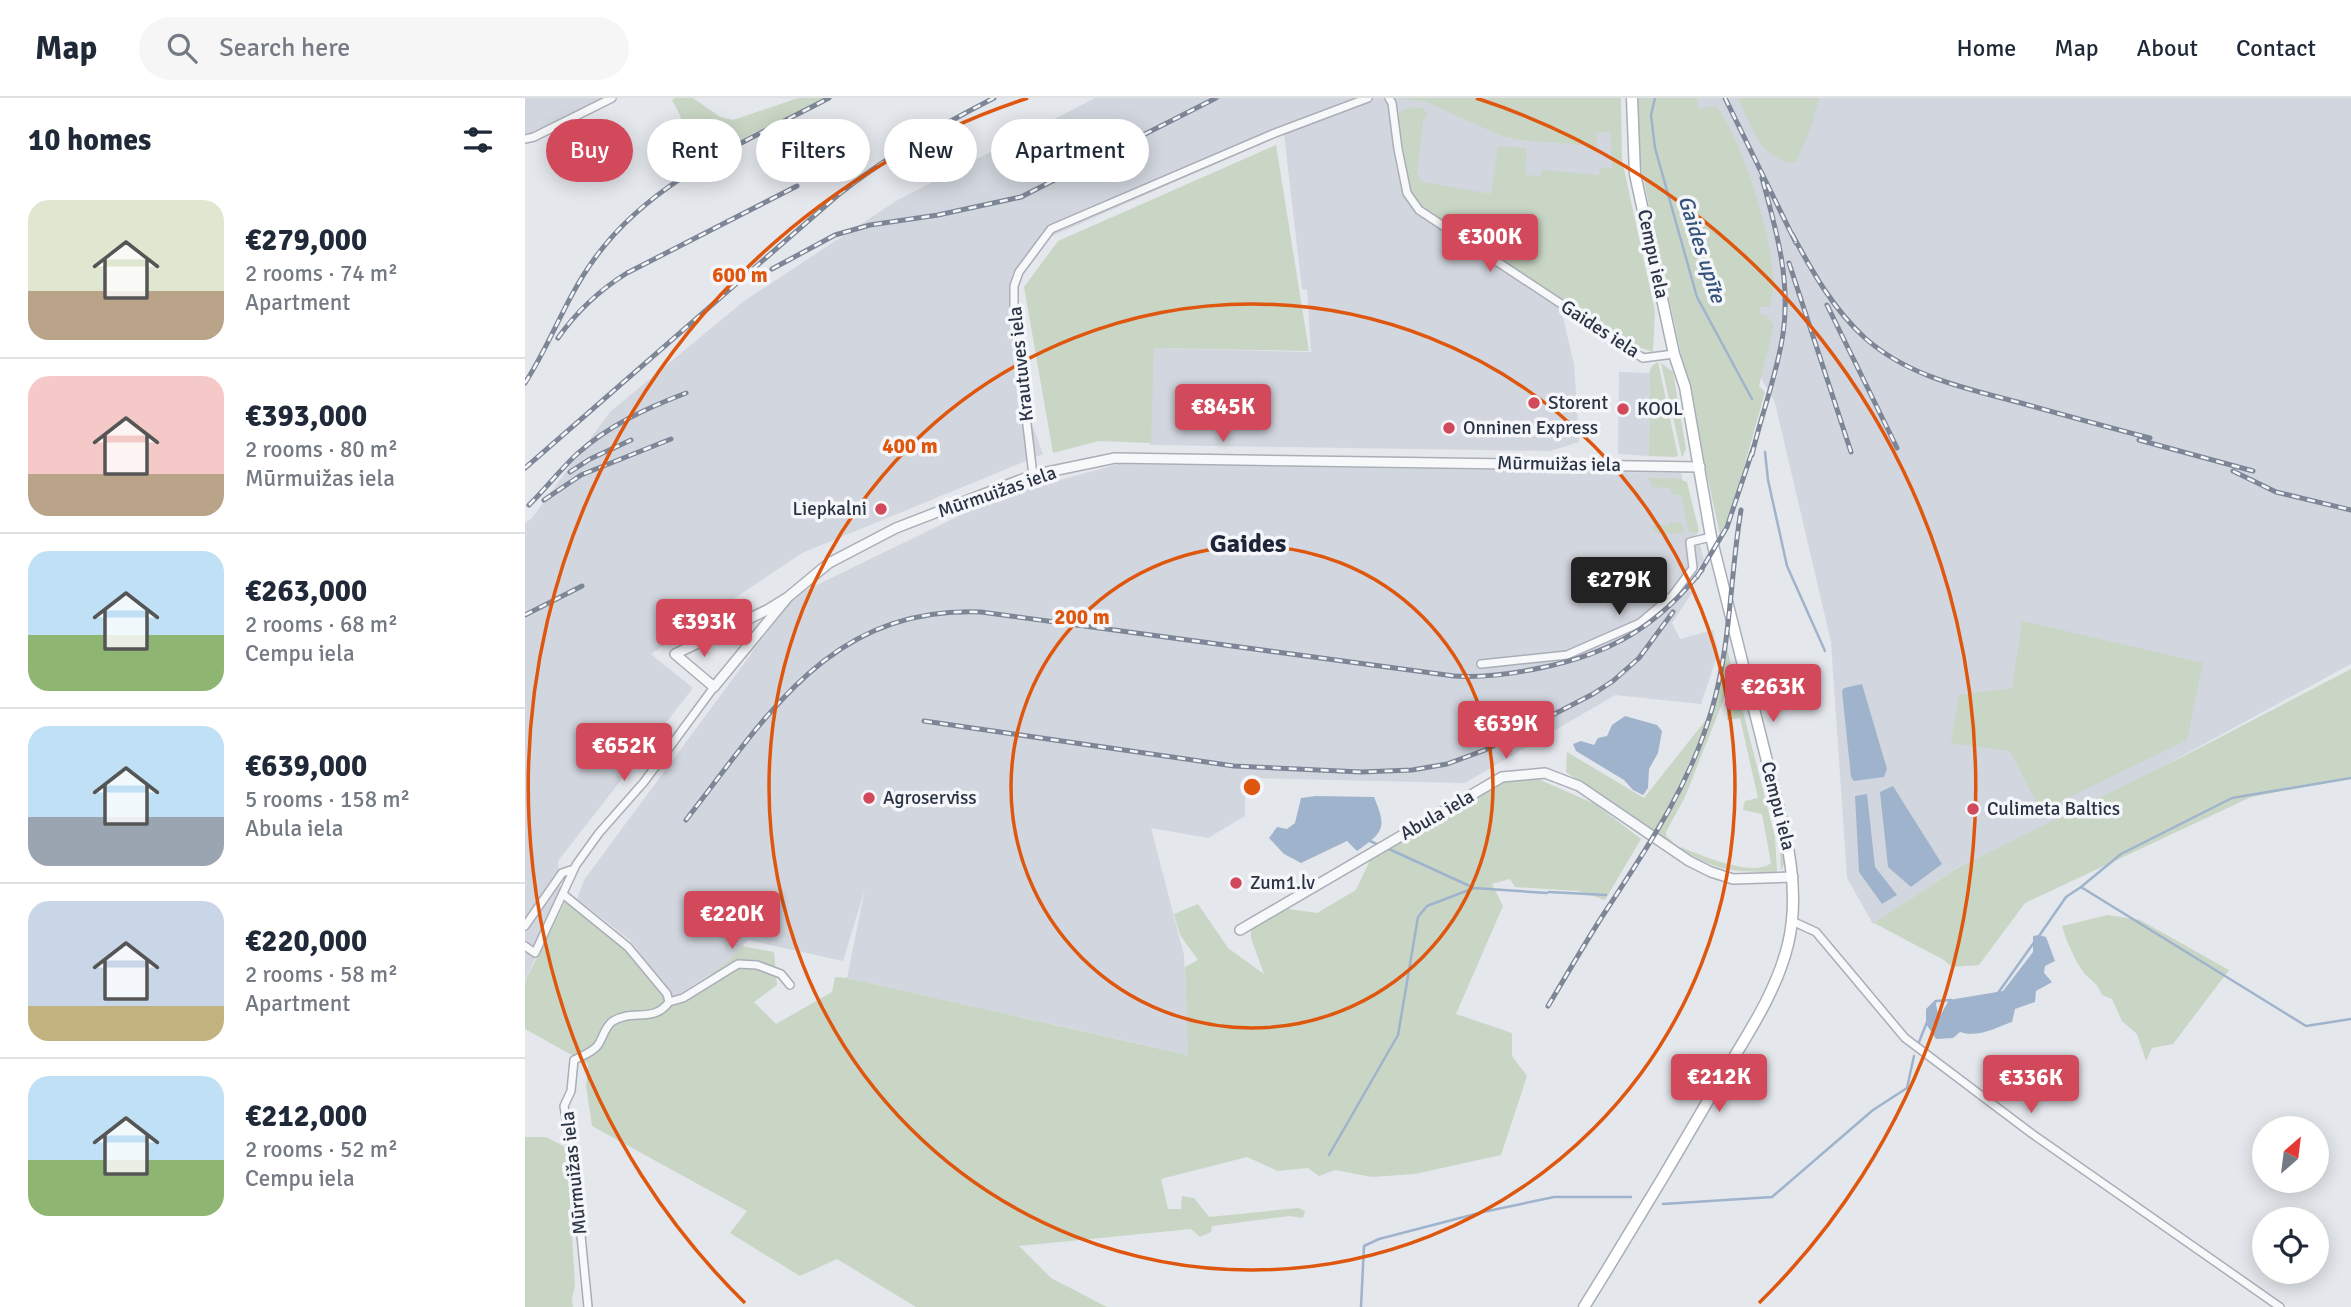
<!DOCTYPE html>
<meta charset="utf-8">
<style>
:root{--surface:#fff;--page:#f6f6f7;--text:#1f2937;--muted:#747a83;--line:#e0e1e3;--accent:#d1495b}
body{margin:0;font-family:Signika,sans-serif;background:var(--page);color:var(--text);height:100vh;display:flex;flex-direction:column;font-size:26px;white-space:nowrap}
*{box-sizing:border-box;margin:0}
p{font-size:23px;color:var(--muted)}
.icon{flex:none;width:38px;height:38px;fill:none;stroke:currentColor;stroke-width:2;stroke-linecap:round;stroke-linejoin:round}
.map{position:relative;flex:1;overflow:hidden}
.side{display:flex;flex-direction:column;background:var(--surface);width:525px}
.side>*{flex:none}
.banner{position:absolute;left:21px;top:21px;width:665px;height:63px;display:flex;gap:14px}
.needle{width:46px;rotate:28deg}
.tools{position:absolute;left:1727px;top:1018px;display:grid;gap:14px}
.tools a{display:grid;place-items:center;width:77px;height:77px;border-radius:50%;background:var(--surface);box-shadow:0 4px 18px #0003;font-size:35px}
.price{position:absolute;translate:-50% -60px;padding:0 16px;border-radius:7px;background:var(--accent);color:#fff;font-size:23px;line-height:46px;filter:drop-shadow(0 2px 4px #0008)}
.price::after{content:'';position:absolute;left:50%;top:42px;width:21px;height:16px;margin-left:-10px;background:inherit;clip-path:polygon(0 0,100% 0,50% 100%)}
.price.active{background:#222;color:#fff}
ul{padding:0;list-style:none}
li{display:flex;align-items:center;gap:21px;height:175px;padding:0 28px}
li+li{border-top:2px solid var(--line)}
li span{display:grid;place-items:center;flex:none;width:196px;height:140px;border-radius:21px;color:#555}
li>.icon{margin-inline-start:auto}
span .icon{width:84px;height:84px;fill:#fffc;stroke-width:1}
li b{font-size:30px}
h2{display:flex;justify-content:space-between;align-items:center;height:84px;padding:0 28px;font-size:30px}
.tag{padding:0 24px;border-radius:32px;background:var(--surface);box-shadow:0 4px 18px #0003;font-size:24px;line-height:63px}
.tag.active{background:var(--accent);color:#fff}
header{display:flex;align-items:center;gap:42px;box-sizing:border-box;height:98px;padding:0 35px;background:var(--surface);border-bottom:2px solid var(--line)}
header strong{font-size:33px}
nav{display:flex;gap:38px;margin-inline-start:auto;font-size:24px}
.search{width:490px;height:63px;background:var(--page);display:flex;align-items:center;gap:18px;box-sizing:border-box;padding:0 24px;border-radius:38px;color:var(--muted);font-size:26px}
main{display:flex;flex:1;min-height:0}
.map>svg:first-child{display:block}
</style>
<header>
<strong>Map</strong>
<div class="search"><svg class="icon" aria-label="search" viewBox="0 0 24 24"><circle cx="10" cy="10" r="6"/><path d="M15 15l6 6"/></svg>Search here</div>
<nav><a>Home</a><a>Map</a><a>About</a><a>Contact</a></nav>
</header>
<main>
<section class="side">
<h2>10 homes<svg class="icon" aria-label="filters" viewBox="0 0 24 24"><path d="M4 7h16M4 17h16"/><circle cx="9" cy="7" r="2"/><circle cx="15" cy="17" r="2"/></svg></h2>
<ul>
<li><span style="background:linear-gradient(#dfe7d0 65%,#b9a48a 0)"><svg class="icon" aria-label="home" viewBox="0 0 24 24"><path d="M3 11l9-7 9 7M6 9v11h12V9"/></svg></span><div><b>€279,000</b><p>2 rooms · 74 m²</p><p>Apartment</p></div></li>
<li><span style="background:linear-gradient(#f6c9c9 70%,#b9a48a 0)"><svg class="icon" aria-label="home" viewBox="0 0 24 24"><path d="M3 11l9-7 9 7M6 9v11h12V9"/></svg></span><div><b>€393,000</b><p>2 rooms · 80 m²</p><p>Mūrmuižas iela</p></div></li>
<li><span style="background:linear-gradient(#bfe0f5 60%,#8fb573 0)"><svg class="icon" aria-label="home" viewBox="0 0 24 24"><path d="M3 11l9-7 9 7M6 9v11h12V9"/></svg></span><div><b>€263,000</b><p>2 rooms · 68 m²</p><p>Cempu iela</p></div></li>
<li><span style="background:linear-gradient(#bfe0f5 65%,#9aa5b1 0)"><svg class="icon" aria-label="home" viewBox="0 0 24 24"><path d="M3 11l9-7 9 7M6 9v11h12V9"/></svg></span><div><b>€639,000</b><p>5 rooms · 158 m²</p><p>Abula iela</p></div></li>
<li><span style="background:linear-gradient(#c9d6e8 75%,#c2b280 0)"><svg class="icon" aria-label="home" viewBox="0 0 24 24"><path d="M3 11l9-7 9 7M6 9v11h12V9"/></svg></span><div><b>€220,000</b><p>2 rooms · 58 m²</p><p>Apartment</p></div></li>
<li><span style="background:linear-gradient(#bfe0f5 60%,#8fb573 0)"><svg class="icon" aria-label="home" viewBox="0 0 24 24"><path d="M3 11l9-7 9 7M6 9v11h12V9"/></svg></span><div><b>€212,000</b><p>2 rooms · 52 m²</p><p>Cempu iela</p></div></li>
</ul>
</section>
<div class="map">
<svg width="1826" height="1209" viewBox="0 0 1826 1209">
<rect width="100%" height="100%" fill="#e4e7ec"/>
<path fill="#d2d6de" d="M0,0h81l-81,39z
M570,0h523l2,63 -29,54 -30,94 13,55 5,78 -29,9 -400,-6 4,-97 157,4 -4,-62 -5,-1 -18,-155 -234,103 -38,37 -2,42 5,62 28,76 -241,99 -151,101 42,34 -135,173 3,44 -36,75v-457l7,-5 78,-106 134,-111 152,-100z
M1154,0h672v566l-244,133 -147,69 -87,58 -26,-46 -16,-236 -56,-239 -69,-124z
M1094,274l31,1 -1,83 -31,-2z
M594,366l562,9 23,87 -19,26 7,7 -20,30 8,16 33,-9 5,23 -17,51 -86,-9 -150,88 -220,-5v38l-37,22 -57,-10 33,127 5,100 -342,-77 18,-89 -22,72 -95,-21 -18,21 -56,37 -44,-58 -53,-41 7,-19 210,-284 206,-100z"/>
<path fill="#c9d6c5" d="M150,0h18l27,19 13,3 65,-22h29l-74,35 -54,31 -20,-51 -7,-13z
M874,0h222l1,62 33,151 -2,41 -26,-9 -203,-134 -14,-17 -6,-21 -6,-54 2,-5 11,-5 11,1 6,7 -5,6 -6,52 5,9 69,12 7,-48 29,2 -2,27 16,1 1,-6 57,5 1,-7 12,1 -2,-38 -13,2v20l-14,-8 -65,-5 -16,-4 -76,-34z
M1112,0h60l2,11 13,-3 5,1c25,32 70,164 52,200h-9v7l7,2 7,9 -15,61 6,6 -32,114 -13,29 -76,-353 -7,-35z
M1213,0h81l-7,26 -16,39c-36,-2 -44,-37 -58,-65z
M751,47l33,206 -155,-3 -3,95 -52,-2 -46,12 -29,-166 34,-46z
M1133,264l20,94 -4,1 -25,-1 1,-86 2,-4z
M1136,265l12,9 13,77 -4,9z
M1123,380h29l10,4 12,49 -2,2 -8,-1 -8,-36 -10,-2 -1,-6 -18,-1z
M1145,424l12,2 2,9 -26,1 -5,-4v-5h17z
M1497,523l181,42 -16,77 -146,71 -31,-60 -59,-8 8,-48 53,-7z
M1202,549l7,33 -3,1 -46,116 -19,35v4l7,6 -3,3 -13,-10c38,-60 57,-119 70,-188z
M1826,571v109l-100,19 -226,106 -46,62 -27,2 -8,-7 -70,-37 85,-56 225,-111z
M1215,602l35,137 2,35c-44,0 -58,0 -97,-23l1,-2c19,8 72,31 90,16l-9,-49 -19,-4 2,-9 13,-3 -18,-80 -13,2c-1,-10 2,-18 13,-20z
M1184,618l-32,75 -22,41 -89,-60 1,-20 77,46z
M1238,670l23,92 -5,11 -2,-37z
M1004,677l66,29 46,35 -36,61 -27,-9 -63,-4 -5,-8 -18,5 11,22 -47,108 56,19v23l15,20 -26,79 -86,19 -43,3 -37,-7 -16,6 -11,-8 -30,3 -31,-14 -86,22 7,30h13l1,-13 12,2 15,19 89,-9 7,3 -2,7 -14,-2 -77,10 -1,6 -11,5 -9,-8 -172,17 32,32 56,29h-191l-79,-48 -37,17 -70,-43 17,-22 -155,-85 -6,-40 2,-22 -63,-35v-48l41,-81 58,44 51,56 55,-40 12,-14 32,6 3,33 -23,17 22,22 56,-32 3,-15 12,1 341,77 -3,-88 13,-7 -18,-25 -6,-21 24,-10 30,44 36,26 -13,-36v-21l29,-16 9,8 28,4 39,-23 15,-32 130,-78z
M1583,817l32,5 89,50 -56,74 -21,4 -6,13 -9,-27 -15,-13 -10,-22 -10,-4c-5,-13 -10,-13 -18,-22 -10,-14 -17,-31 -22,-47z
M0,1039h21l21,11 8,138 -3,12 1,9h-48z"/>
<path fill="#9fb4cc" d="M1337,586l25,85 -3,8 -30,4 -3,-4 -9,-86 2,-3z
M1100,618l32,9 5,6 -4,22 -9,16 -1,19 -5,7 -10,-5 -9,-10 -48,-29 -3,-7 8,-3 13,4 4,-7 9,-2 5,-11z
M1368,688l49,78 -31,23 -23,-20 -8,-75z
M1342,696l8,73 22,28 -15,9 -23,-32 -4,-76z
M791,698l58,1c13,31 10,35 -17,54l-10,-10 -46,22 -17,-9 -15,-16 8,-11 10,2 8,-6 6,-25z
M1514,837l7,2 9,24 -10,5 -1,7 8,9 -16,9 -1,11 -20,7 -3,13c-17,6 -34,16 -52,10l-7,6 -17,1 -10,-15v-15l9,-9 4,18 10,-18 54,-9 30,-39v-16z"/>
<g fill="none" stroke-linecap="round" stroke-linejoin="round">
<path stroke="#9fb4cc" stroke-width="2.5" d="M1130,0l-4,17 4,33 42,149 55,102
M1240,354l3,28 19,86 38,85
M843,742l13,6
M1556,789l40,-33 111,-56 119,-20
M949,790l73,5
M1024,794l57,3
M1514,838l27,-39 15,-10 225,139 45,-7
M1473,895l37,-52
M1410,905l1,-2 15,-1
M1394,944l8,-20
M804,1057l69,-120 20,-118 9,-11 47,-18 -85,-39
M1138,1106l109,-7 101,-87 34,-22 7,-32
M836,1209l3,-61 15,-7 104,-27 71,-15h77"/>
<g stroke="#a9aeb7" stroke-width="10">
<path id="minor" d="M864,0l3,5 6,46 9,44 12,17 224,148 31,-4
M0,41l9,-2 78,-39
M508,377l-19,-159v-30l5,-14 32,-43 224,-96 93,-35
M956,566l86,-9 73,-32 32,-27 21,-28 -3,-26 21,-5
M39,797l64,52 39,47 2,8
M1267,823l24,11 89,106 126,95 249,174
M0,828l37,-53 12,-4
M0,848l10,7 41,-88 23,-32 45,-51 70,-95
M144,904l14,-4 55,-34 19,1 24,9 9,11
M63,1209l-13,-133 -11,-68 7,-15 3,-31c8,-4 19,-8 24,-15 5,-7 7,-19 15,-24 20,-12 41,2 56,-19"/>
</g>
<g stroke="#a9aeb7" stroke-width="12">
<path id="tertiary" d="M263,499l-21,13 -92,44 39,33 74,-90 41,-34 67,-35 137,-53 82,-17 585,9
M715,832l262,-153 43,-4 34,13 110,75 22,11 22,7 60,-2"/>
</g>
<g stroke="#a9aeb7" stroke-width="13">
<path id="secondary" d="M1059,1209c46,-74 91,-149 135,-225 26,-44 57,-88 69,-138 9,-37 5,-75 -3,-111l-74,-296 -26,-150 -11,-33 -39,-180 -3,-76"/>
</g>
<use href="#minor" stroke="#f7f8fa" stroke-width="7"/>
<use href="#tertiary" stroke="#f7f8fa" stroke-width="9"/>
<use href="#secondary" stroke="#fff" stroke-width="10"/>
<g stroke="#7d8696" stroke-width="5">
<path id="rail" d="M1200,0l71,145
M1267,136c20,37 41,75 73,104 44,39 100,50 156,65 43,12 86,24 129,35
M1264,165l62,189
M247,171l63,-34 35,-10 68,-10 83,-18 195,-99
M1302,207l70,143
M33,240c19,-27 40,-47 69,-65l170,-87
M0,285c26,-40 41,-86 70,-125 56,-78 152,-117 234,-160
M1614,342l114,31
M1227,357c9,-40 25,-80 31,-121 8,-54 -7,-105 -21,-156
M0,370l313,-273c48,-38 101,-69 156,-97
M1708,373l43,21 75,18
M45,374l20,-13 41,-19
M19,402l37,-25 90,-36
M4,407c17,-17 31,-35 48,-51 32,-29 70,-46 109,-61
M1172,479l30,-50 27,-81
M0,517l57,-29
M399,623l310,45 127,6 51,-2 35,-6 38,-14 108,-56 20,-13 26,-23 34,-46
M161,722c82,-105 144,-214 295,-208l473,64c30,2 57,-2 86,-8 70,-14 117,-41 162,-98
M1023,908c20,-33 39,-67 61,-100 42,-64 81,-122 103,-197 19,-65 18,-133 29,-199"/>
</g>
<use href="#rail" stroke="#f4f6f9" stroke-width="2.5" stroke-dasharray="8" stroke-linecap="butt"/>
</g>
<g fill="none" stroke="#df570f" stroke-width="3.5">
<circle cx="727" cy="689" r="241"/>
<circle cx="727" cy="689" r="483"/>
<path d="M220 1205A724 724 0 0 1 503 0M951 0A724 724 0 0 1 1234 1205"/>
</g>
<g fill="#d1495b" stroke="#f4f6f9" stroke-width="2.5">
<circle cx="1009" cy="305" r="7"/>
<circle cx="1098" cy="311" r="7"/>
<circle cx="924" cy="330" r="7"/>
<circle cx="356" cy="411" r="7"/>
<circle cx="344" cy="700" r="7"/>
<circle cx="1448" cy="711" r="7"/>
<circle cx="711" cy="785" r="7"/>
</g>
<g text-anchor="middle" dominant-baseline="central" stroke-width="7" stroke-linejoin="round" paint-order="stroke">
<g font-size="19" fill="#2b3445" stroke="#f4f6f9">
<text transform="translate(1128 156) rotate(78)">Cempu iela</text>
<text transform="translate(1075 231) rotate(33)">Gaides iela</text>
<text transform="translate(496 266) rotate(-96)">Krautuves iela</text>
<text transform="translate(1034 366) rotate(1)">Mūrmuižas iela</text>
<text transform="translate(472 394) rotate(-19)">Mūrmuižas iela</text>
<text transform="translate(1253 708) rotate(76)">Cempu iela</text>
<text transform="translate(912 717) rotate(-30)">Abula iela</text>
<text transform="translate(49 1075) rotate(-96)">Mūrmuižas iela</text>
</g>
<g font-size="19" fill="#2b3445" stroke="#f4f6f9" text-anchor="start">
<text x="1023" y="305">Storent</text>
<text x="1112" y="311">KOOL</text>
<text x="938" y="330">Onninen Express</text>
<text x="342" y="411" text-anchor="end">Liepkalni</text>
<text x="358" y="700">Agroserviss</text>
<text x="1462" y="711">Culimeta Baltics</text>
<text x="725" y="785">Zum1.lv</text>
</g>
<g font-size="21" font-style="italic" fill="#34527a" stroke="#f4f6f9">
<text transform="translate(1177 151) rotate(72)">Gaides upīte</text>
</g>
<g font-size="26" font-weight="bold" fill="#1d2536" stroke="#f4f6f9">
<text x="723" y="446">Gaides</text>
</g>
</g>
<circle cx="727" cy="689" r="10" fill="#df570f" stroke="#f4f6f9" stroke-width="3.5"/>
<g font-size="21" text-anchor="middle" font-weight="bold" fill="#df570f" stroke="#f4f6f9" stroke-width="7" stroke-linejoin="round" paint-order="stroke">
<text x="215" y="184">600 m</text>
<text x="385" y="355">400 m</text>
<text x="557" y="526">200 m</text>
</g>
</svg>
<div class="tools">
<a><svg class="needle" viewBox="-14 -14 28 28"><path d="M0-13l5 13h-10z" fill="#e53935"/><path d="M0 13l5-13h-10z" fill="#747a83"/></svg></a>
<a><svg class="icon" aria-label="locate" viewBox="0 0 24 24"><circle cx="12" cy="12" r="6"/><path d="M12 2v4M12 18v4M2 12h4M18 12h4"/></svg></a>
</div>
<b class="price" style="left:965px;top:176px">€300K</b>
<b class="price" style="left:698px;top:346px">€845K</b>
<b class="price active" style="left:1094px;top:519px">€279K</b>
<b class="price" style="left:179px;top:561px">€393K</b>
<b class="price" style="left:1248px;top:626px">€263K</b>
<b class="price" style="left:981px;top:663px">€639K</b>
<b class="price" style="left:99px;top:685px">€652K</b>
<b class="price" style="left:207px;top:853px">€220K</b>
<b class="price" style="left:1194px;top:1016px">€212K</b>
<b class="price" style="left:1506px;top:1017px">€336K</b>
<div class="banner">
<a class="tag active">Buy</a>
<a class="tag">Rent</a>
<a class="tag">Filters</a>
<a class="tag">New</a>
<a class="tag">Apartment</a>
</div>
</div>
</main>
